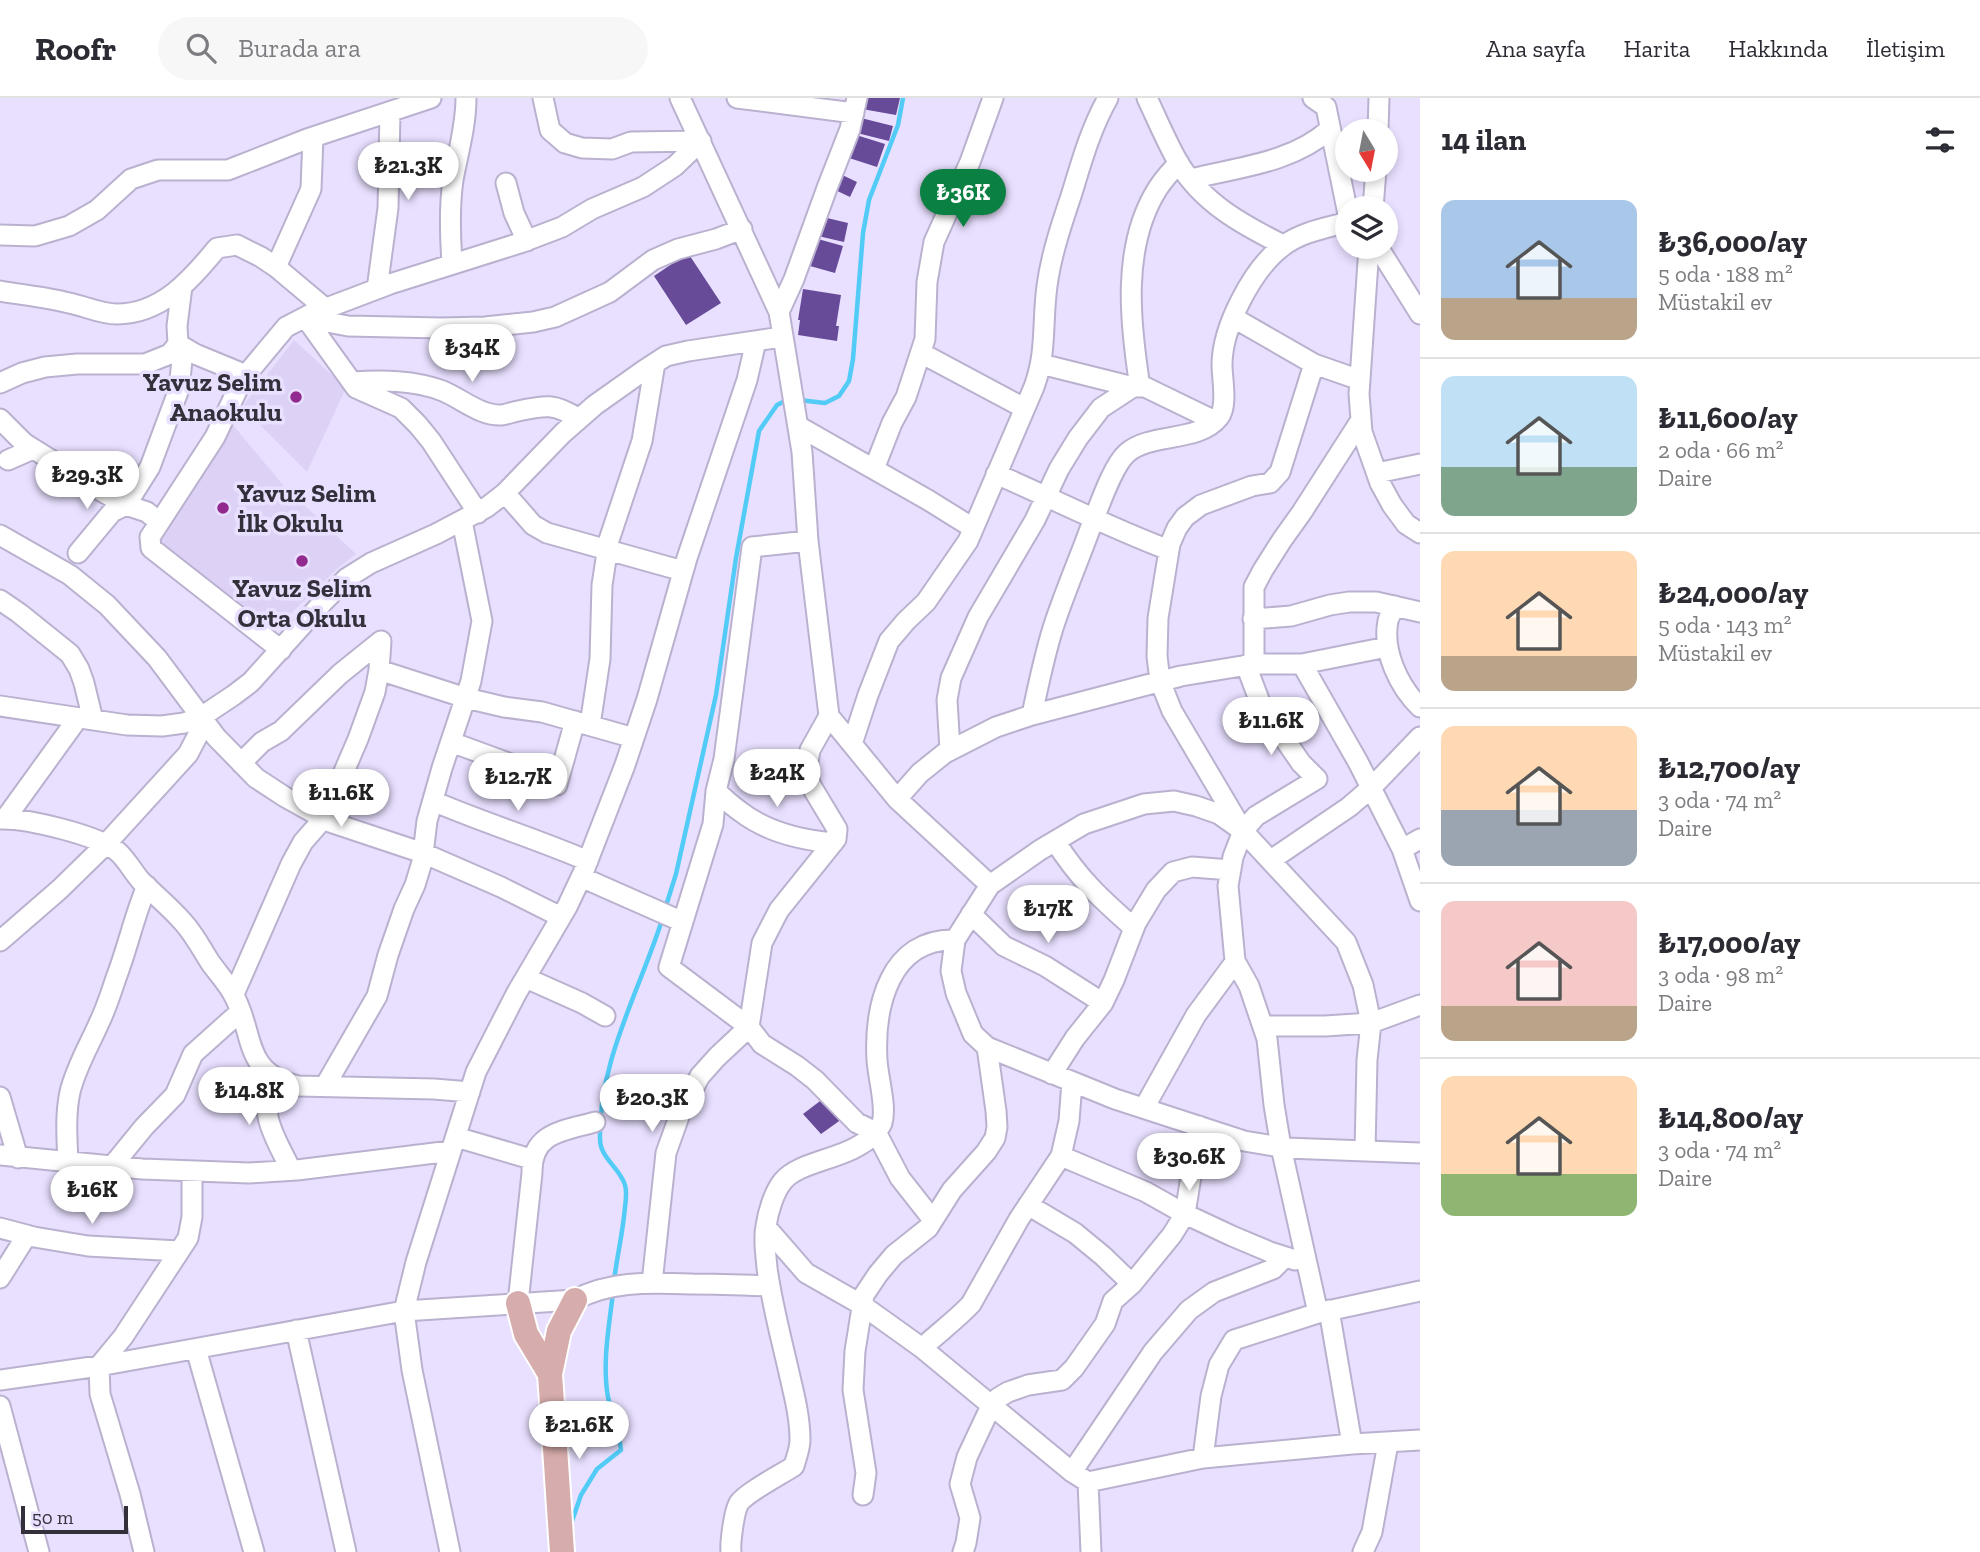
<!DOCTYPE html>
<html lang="tr">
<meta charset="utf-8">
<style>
:root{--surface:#fff;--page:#f7f7f7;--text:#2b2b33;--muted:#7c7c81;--line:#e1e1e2;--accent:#0b8043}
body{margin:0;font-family:"Zilla Slab",serif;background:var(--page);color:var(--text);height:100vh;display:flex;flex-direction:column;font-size:26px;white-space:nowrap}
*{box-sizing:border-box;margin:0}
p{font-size:23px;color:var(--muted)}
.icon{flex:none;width:38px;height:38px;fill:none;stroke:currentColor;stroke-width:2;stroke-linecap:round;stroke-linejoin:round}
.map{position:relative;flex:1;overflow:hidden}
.details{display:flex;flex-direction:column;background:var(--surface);width:560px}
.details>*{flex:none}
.needle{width:46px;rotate:170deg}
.controls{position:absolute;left:1335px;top:21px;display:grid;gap:14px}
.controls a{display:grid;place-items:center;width:63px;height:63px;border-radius:50%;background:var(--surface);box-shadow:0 4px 10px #0003;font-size:35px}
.scale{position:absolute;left:21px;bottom:18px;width:107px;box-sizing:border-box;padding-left:7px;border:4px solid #332f3b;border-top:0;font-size:19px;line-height:24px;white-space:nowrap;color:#332f3b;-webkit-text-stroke:5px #e9e0ff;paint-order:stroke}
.price{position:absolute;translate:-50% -60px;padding:0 16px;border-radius:24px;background:#fff;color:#222;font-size:23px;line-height:46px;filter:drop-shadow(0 2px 4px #0008)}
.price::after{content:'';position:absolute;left:50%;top:42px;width:21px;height:16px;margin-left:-10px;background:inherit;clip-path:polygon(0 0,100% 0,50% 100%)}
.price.current{background:var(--accent);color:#fff}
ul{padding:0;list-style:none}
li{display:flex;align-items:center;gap:21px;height:175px;padding:0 21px}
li+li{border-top:2px solid var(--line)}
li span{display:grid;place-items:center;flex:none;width:196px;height:140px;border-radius:14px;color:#555}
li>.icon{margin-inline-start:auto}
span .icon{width:84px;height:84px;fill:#fffc;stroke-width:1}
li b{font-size:30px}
h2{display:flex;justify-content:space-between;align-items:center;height:84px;padding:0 21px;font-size:30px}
header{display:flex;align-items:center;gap:42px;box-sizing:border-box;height:98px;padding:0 35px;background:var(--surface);border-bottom:2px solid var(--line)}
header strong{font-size:33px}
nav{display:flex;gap:38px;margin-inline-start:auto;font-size:24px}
.search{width:490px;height:63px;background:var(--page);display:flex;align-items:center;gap:18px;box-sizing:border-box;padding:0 24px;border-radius:38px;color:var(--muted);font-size:26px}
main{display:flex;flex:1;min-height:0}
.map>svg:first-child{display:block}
</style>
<header>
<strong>Roofr</strong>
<div class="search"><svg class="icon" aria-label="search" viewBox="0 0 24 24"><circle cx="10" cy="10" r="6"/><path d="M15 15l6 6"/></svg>Burada ara</div>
<nav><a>Ana sayfa</a><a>Harita</a><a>Hakkında</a><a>İletişim</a></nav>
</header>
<main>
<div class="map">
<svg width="1420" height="1454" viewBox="0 0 1420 1454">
<rect width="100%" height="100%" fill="#e9e0ff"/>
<path fill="#ddd2f6" d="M294,242l52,48 -39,84 -65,-65z
M232,326l51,61 73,69 -18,14 -65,63 -117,-87z"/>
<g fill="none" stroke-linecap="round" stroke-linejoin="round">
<path stroke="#52ccf7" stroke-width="4.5" d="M799,302l26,3 14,-7 10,-15 4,-22 10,-126 6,-33 29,-75 5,-27
M665,811l11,-35 40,-179 20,-137 23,-127 18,-26 10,-5
M614,1183c3,-25 9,-49 11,-74 1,-7 2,-15 0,-22 -5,-17 -25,-27 -25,-46 -2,-77 40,-149 63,-222
M571,1426l10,-29 16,-26 24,-19c-2,-19 -9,-35 -13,-53 -6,-33 1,-71 5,-104"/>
</g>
<path fill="#674b98" d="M864,0h36l-4,17 -34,-6z
M861,20l32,8 -4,15 -32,-8z
M853,36l32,10 -8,23 -31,-10z
M838,75l19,9 -7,15 -19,-9z
M823,119l25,6 -4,19 -26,-6z
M818,141l25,7 -8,27 -25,-7z
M688,155l33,50 -35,22 -32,-49z
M803,191l38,6 -5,31h3l-2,15 -39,-6 2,-15h-2z
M824,1000l18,21 -21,15 -18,-20z"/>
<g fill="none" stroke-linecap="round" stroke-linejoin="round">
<g stroke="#bab1cf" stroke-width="23">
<path id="minor" d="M543,0l7,32 15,13 17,5 30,1 19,-7 70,-1
M680,0l99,214 23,140 6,89 21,175 68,83 93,86
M737,0l117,15
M1147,0c10,21 19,43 31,64 24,41 65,63 105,83
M1313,0l13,9 22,107
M1378,33l1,-33
M1191,81c48,-12 101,-16 139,-50
M506,85l8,30 13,28
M1373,110l3,-38
M0,137l35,1 34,-10 28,-16 34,-31 27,-9h70l79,-31 124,-41
M1369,149l-10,147 3,38 18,51 12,22 14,19 14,9
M1378,149l42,67
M452,165c-2,-28 -3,-55 1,-83 5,-27 13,-54 13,-82
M276,169l35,-78 2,-52
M377,191l11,-81 2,-96
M0,193c23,4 47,6 69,12 16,3 31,11 48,11 44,0 74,-34 100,-66l20,-3 24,12 15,10 50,42
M779,214l15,-33 33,-91 23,-59 7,-31
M305,219l51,71 45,20 17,17 13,16 47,72
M306,220l42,8 93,2 44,-1 48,-5 22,-5 55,-25 43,-32 25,-11 38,-10 26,-10
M1234,220l80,46 46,16
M178,246l17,10 51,21
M921,255l103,55
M1041,266l92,23
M1314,266l-34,108 -10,11 -18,3 -51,19 -16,12 -8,11 -7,16 -12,74 -1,38 3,25 12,30 71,120 -10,26 -5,29 7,75 14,25 18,53 7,66 7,42 37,166
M352,284c30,-2 62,-2 91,9 19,8 37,25 59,24 5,-1 11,-3 16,-4 27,-6 37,-8 61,8
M0,285l22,-10 23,-6 32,-3h68l25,-10 8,-10 -1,-18 5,-40
M1140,289c-10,-64 -19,-141 18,-199 6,-9 13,-17 21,-25
M0,321l24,24 77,48 25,14 21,7 12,10
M798,328l130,74 45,28
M8,362l25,-11
M874,371l18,-46 14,-26 19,-58 2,-57 7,-40 36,-80 23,-64
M1377,375l43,-9
M996,376c58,25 114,54 173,76
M505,395l28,32 14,8 136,38
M0,437l70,40 37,30 50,53 59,79 40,41 29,19 45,25 93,31 78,34 60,30
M808,443l-56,6 -28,212 -8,32 -3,33 -44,143 80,60 13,17 35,22 18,14 42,43 19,9 24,46 33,42
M78,455l34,-41 14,-7 24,-38 29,-78 3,-29 -4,-16
M0,502l19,13 51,41 9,15 5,14 9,37
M1395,508c-2,5 -6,10 -7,15 -6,30 11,66 32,86
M1253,521l38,-3 39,-11 19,-3h27l44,10
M281,552l-130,-102 -1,-11 65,-100 27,-57 4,-5 40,-48 25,-13 79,-30 130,-41 42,-16 30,-18 51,-22 32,-21 26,-25
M1254,566v-77l9,-17 19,-30 20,-28 59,-92
M1302,566l56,98 44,87 18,52
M379,572l87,28 38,9 38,5 92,26
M0,608l127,19 35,1 22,-3 17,-6 33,-22 17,-13 73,-81 23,-23 24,-15 65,-29 51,-27 18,-14 58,-60 32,-28 48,-34 23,-15 22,-5 94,-14
M1032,617c6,-29 12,-58 21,-87 11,-34 25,-66 37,-99 8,-19 22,-63 37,-76 24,-21 72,-10 92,-36 9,-11 3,-38 3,-52 0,-38 31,-97 61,-119 18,-14 43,-18 65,-24
M590,627l10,-66 2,-74 7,-45 33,-99 13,-78
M451,644l57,21 49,22 18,-64
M852,646l16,-49 21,-54 17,-20 20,-19 42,-61 66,-154c13,-35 8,-65 13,-101 4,-31 15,-63 25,-93 10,-33 19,-65 36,-95
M950,652l-3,-50 4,-22 27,-61 57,-97 24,-51 19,-31 23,-30 32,-21h12l70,34
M241,665l21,-21 19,-11 59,-57 41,-33
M716,693c8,7 16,15 25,21 26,20 60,28 92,31
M897,701l23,-26 25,-20 51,-26 36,-12 149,-39 73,-12h48l85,-17
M433,703c51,22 104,38 155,60
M0,721c26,-1 98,16 118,33 9,8 15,20 23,29 14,14 29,26 42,41 11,12 18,26 27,40 7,10 16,20 22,30 24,40 8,80 66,94l136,3 36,3
M5,721l73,-101
M1243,733l13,-15 61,-37 -16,-16 -40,-58 -15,-40
M1055,743c24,38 46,58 79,87
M1402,751l18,-10
M1271,762l78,-53 22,-19 49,-51
M581,779l102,45
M971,816l33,32 41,20 58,37
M0,843l60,-52 46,-45 82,-90 12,-23 1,-14
M526,880l56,25 23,13
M234,896l57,-130 12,-22 21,-24 34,-79 17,-47 4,-22 2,-29
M1263,928h62l46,-3 49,-18
M1052,976l23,-36 28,-35 11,-23 22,-57 20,-33 17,-18 19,-5 39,3
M270,977c-10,43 3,58 21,95
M325,988l52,-90 11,-41 16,-46 11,-24 7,-23 5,-41 15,-53 29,-87 11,-60 -20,-100
M0,999l18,61
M1144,1010l52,-93 39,-53
M456,1039l75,22
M1365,1053l2,-91 4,-37 -8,-38 -17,-43 -103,-111 -24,-17 -23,-8 -22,-5 -30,3 -60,20 -44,26 -50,35 -35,55 -4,31 5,22 17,41 14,13 128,52 129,42 42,7 134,5
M0,1057l142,14 107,4 48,-3 154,-19
M1061,1058l85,36 39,22 47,22 38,16 25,8
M68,1064c-1,-23 -3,-47 2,-70 6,-25 19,-46 29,-69 7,-14 12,-30 17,-45 12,-31 18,-62 31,-92
M113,1067l31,-38 31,-32 18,-41 47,-42
M1028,1107l47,28 28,23 29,28
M766,1129l40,46 56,32 60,43 150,124 16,10 115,-24 149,-14 68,-4
M0,1130l34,9 54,9 91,5
M0,1180l27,-43
M652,1185l14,-130 15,-42 19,-35 17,-19 32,-30 13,-84 17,-33 57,-71 1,-10 -27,-45 -3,-16 3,-18 19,-34
M518,1205l14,-130c-1,-41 32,-42 63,-51
M1329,1212l23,134
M296,1232l50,222
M922,1250c16,-15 34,-28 49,-44l48,-85 42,-63 8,-35 3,-39
M196,1251l58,203
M0,1282l99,-14 305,-55 171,-11c36,-20 78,-17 118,-16 25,0 51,1 76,2
M0,1308l39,146
M1203,1360l8,-62 8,-31 15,-25 84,-27 102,-22
M1072,1374l81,-120 36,-42 25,-18 59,-23 12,-12
M1088,1384l3,70
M863,1397l3,-22 -13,-83 2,-39 9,-56 14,-21 16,-19 34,-27 24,-38 34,-38 9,-14 2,-11 -1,-16 -9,-64
M144,1454l-14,-58 -30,-100 -1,-28 24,-29 65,-99 4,-21v-45
M450,1454l-38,-182 -8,-59 12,-49 60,-190 40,-78 51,-87 16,-34 42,-108 22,-66 40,-141 60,-178 9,-39
M731,1454c-1,-9 3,-41 8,-49 8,-11 43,-29 55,-37 2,-8 6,-17 6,-26 0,-21 -5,-42 -10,-63 -8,-36 -18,-72 -23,-109 -1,-14 -4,-28 -1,-42 2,-14 8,-34 17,-45 18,-22 69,-21 93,-49 1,-2 5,-6 6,-9 5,-16 -4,-45 -5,-63 -3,-54 13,-122 78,-120
M963,1454l3,-9 4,-25 -10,-34 7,-27 24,-51 7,-8 10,-6 20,-7 34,-5 12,-12 31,-44 8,-23 19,-17 40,-49 13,-21 14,-88
M1363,1454l9,-20 16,-89"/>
</g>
<g stroke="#fff" stroke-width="28">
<path id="major" d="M518,1205l8,31 24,40
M562,1454l-12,-178 9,-43 16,-31"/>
</g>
<use href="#minor" stroke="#fff" stroke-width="19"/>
<use href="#major" stroke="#d7acac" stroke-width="24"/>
</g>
<g fill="#91298e" stroke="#e9e0ff" stroke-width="2.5">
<circle cx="296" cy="299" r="7"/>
<circle cx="223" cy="410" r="7"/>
<circle cx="302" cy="463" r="7"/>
</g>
<g text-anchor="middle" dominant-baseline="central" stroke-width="7" stroke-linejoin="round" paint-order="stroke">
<g font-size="26" font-weight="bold" fill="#332f3b" stroke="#e9e0ff" text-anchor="end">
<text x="282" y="284">Yavuz Selim<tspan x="282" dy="30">Anaokulu</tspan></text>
<text x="237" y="395" text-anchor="start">Yavuz Selim<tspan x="237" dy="30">İlk Okulu</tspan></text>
<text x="302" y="490" text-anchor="middle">Yavuz Selim<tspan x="302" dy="30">Orta Okulu</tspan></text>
</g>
</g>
</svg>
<div class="controls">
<a><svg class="needle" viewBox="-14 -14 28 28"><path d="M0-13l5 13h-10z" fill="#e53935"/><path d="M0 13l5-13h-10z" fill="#7c7c81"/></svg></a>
<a><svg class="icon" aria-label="layers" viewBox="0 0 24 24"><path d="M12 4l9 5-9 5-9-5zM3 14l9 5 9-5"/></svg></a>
</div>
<div class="scale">50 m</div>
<b class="price" style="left:408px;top:104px">₺21.3K</b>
<b class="price current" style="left:963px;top:131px">₺36K</b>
<b class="price" style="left:472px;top:286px">₺34K</b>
<b class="price" style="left:87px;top:413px">₺29.3K</b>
<b class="price" style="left:1271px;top:659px">₺11.6K</b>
<b class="price" style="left:777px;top:711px">₺24K</b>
<b class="price" style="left:518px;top:715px">₺12.7K</b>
<b class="price" style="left:341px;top:731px">₺11.6K</b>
<b class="price" style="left:1048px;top:847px">₺17K</b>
<b class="price" style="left:249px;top:1029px">₺14.8K</b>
<b class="price" style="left:652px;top:1036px">₺20.3K</b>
<b class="price" style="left:1189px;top:1095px">₺30.6K</b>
<b class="price" style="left:92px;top:1128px">₺16K</b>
<b class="price" style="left:579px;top:1363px">₺21.6K</b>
</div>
<section class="details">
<h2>14 ilan<svg class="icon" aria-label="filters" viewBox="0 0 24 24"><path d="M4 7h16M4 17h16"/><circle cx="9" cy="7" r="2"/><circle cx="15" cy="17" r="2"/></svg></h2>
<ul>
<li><span style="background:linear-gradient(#a9c7e8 70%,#b9a48a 0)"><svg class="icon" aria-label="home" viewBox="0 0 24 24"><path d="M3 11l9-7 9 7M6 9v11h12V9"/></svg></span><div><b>₺36,000/ay</b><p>5 oda · 188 m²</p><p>Müstakil ev</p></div></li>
<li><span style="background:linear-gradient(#bfe0f5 65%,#7fa58c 0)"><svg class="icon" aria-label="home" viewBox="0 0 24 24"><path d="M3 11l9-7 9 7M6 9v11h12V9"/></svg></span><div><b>₺11,600/ay</b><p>2 oda · 66 m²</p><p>Daire</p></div></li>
<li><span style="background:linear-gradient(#ffd9b3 75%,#b9a48a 0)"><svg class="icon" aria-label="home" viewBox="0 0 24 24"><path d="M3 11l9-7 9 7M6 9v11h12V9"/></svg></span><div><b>₺24,000/ay</b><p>5 oda · 143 m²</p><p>Müstakil ev</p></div></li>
<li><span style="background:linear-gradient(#ffd9b3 60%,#9aa5b1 0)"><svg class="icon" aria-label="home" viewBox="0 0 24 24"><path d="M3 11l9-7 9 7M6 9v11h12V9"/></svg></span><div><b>₺12,700/ay</b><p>3 oda · 74 m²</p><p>Daire</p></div></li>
<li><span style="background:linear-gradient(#f6c9c9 75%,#b9a48a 0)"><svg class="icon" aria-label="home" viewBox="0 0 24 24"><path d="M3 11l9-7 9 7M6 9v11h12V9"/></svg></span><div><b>₺17,000/ay</b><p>3 oda · 98 m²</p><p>Daire</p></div></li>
<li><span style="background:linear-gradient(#ffd9b3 70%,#8fb573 0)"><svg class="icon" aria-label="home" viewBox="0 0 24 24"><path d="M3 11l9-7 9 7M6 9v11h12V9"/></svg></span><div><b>₺14,800/ay</b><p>3 oda · 74 m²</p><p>Daire</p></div></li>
</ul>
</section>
</main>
